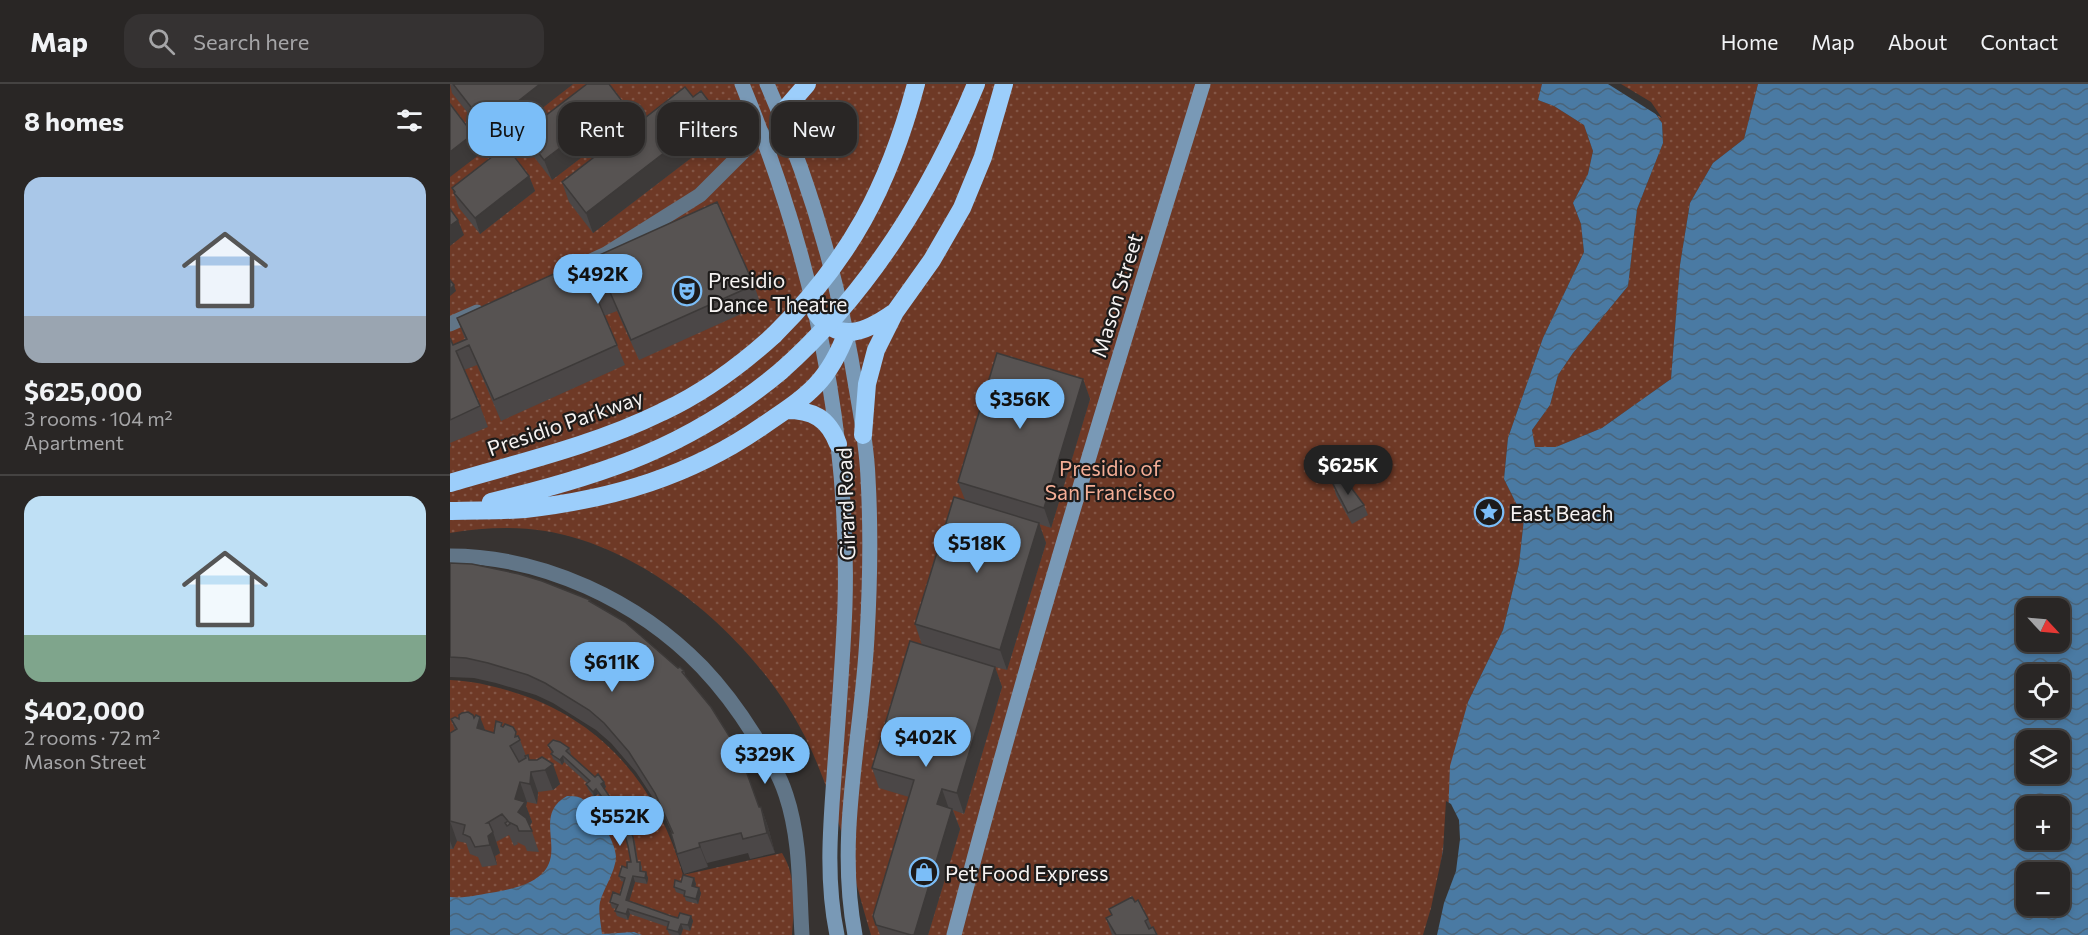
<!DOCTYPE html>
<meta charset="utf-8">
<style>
:root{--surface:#292625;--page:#353232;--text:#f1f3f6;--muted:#a5a5a7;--line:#454342;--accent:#7bbef8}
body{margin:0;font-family:Commissioner,sans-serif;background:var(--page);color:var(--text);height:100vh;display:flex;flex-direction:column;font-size:22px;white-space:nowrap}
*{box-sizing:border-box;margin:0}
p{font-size:20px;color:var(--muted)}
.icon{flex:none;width:33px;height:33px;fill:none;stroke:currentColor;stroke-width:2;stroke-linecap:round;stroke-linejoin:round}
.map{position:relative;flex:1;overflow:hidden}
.panel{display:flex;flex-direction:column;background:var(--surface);width:450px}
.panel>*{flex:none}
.guide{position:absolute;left:18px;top:18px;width:570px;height:54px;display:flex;gap:12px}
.needle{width:39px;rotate:116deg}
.controls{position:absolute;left:1566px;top:514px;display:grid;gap:12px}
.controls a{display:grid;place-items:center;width:54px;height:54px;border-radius:12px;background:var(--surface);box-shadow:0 3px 9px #0003,0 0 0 2px var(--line);font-size:30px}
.price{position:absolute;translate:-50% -51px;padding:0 14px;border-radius:21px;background:var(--accent);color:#111;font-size:20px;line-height:39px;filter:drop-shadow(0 2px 3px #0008)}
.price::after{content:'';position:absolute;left:50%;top:36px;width:18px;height:14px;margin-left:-9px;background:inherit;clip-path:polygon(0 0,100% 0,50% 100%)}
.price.on{background:#222;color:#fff}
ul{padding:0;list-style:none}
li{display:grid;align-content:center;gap:12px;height:318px;padding:0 24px}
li+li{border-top:2px solid var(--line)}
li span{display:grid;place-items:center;height:186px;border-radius:18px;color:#555}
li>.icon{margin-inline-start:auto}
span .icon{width:108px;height:108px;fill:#fffc;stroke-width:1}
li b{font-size:26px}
h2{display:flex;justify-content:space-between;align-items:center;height:72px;padding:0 24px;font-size:26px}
.tag{padding:0 21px;border-radius:18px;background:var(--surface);box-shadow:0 3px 9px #0003,0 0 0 2px var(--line);font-size:21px;line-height:54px}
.tag.on{background:var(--accent);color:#111}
header{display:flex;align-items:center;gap:36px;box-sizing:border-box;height:84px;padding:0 30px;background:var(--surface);border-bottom:2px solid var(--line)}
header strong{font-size:28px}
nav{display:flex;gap:33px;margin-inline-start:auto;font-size:21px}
.search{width:420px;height:54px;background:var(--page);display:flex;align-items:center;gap:15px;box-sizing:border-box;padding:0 21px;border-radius:18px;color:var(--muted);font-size:22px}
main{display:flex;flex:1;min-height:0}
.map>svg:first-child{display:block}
</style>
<header>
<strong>Map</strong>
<div class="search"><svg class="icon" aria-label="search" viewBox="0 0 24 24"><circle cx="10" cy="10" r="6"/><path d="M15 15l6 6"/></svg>Search here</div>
<nav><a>Home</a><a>Map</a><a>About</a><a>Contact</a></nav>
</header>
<main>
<section class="panel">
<h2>8 homes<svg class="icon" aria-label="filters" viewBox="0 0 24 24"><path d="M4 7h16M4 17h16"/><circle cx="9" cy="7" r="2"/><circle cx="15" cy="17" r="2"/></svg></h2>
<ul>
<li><span style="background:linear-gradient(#a9c7e8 75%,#9aa5b1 0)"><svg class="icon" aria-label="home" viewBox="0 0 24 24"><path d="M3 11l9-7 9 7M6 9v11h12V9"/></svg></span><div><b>$625,000</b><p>3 rooms · 104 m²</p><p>Apartment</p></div></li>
<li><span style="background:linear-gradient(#bfe0f5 75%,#7fa58c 0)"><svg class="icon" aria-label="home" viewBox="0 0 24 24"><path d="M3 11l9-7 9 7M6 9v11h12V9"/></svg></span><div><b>$402,000</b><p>2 rooms · 72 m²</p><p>Mason Street</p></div></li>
</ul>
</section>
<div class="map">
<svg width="1638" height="851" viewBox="0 0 1638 851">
<defs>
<pattern id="park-dots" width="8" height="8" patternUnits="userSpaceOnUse" patternTransform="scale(1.5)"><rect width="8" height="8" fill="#6e3926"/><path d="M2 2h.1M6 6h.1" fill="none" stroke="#835646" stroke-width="1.8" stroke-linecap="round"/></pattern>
<pattern id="water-waves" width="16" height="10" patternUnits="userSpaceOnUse" patternTransform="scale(1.5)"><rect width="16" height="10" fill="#4a7aa3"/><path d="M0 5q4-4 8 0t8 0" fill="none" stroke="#4a647a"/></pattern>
</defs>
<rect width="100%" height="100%" fill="#373331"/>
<path fill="url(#park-dots)" d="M0,0h1092l-4,16 16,6 30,19 9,26 -5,23 -15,29 8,21 3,28 -41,86 -35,100 -4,41 20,40 -5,45 -16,66 -35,72 -20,115 -2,35 -20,83h-555c-19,-64 -34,-130 -62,-190 -45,-97 -157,-197 -264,-214 -32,-5 -63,-3 -95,2z
M1165,0h143l-14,55 -31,24 -23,40 -10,62 -9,114 -69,49 -46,19h-21l-3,-17 18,-25 8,-30 15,-22 55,-67 9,-77 26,-66 -1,-20 -12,-19z
M0,596c24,1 49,7 72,15 85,29 137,96 161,180l99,-22c15,24 12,54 10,82h-342z"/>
<path fill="url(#water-waves)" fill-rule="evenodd" d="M1092,0h73l34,20 13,19 1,20 -26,66 -9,77 -55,67 -15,22 -8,30 -18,25 3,17h21l46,-19 69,-49 9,-114 10,-62 23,-40 31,-24 14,-55h330v851h-662l8,-26 14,-92 2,-51 18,-64 35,-72 16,-66 5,-45 -20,-40 4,-41 35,-100 41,-86 -3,-28 -8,-21 15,-29 5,-23 -9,-26 -30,-19 -16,-6zM1576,525h34v33h-34zM1576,591h34v33h-34zM1576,657h34v33h-34zM1576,723h34v33h-34zM1576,789h34v33h-34z
M117,712c5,0 9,0 14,2 13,7 35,44 35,59 -1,16 -12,30 -16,45 -2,9 1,22 2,32l32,-2 8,3h-192v-38c15,2 31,-3 46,-5 99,-17 25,-71 71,-96z"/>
<path fill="#373331" d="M1158,0h13l30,18 11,16z
M996,717l5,3 8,16 1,19 -4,32 -12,32 -7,32h-14l8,-27 12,-57z"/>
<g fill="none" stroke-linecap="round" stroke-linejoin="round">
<path stroke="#617587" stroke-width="15" d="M115,189l41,-19 94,-59 62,-62
M0,240l27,-12
M0,472c93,0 188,45 252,111 20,21 37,44 52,68 13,20 25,38 32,60 15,45 13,93 16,140"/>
<path stroke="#7999b6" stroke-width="15" d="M292,0c68,165 108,342 103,521 -2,57 -7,115 -11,172 -4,53 -8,105 3,158
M317,0c44,98 73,202 90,309 5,28 10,57 11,85 3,53 2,107 -1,159 -5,100 -31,198 -12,298
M504,851c74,-286 162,-568 249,-851"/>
<path stroke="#9ccefb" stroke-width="18" d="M331,30l26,-30
M366,229c23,31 50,19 77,0
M336,326c27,0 42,8 52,34
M413,351l4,-51 9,-34 19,-38 37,-52 30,-52 21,-51 21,-73
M0,399c71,-21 145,-38 212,-71 41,-19 79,-47 112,-77
M41,418c113,-27 199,-55 290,-131
M1,427c25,-1 49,0 74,-2 88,-10 166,-33 239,-84 43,-29 64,-42 83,-93"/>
<path stroke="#9ccefb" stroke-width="18" d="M324,251c76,-75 115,-149 142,-251
M331,287c87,-77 151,-180 195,-287"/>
</g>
<path fill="#4b4747" d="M0,0h123l-78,61 -8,-10 -1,1 -34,-43z
M243,13l32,35 -132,101 -24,-31 -7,-20z
M172,17l7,20 -77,59 -21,-27 -8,-20z
M79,92l6,15 -55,43 -21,-26 -7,-20z
M145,173l159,28 7,20 -122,55 -22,-49 -13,5 13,29 8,20 -124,56 -24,-56 -13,5 16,36 8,21 -38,16 1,3 -1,1v-109l3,7 12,-6 -8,-21 129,-43 13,-5z
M633,295l7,20 -39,129 -12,-4 7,19 -39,127 -12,-3 7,20 -38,127 -11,-4 7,19 -32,106h-48l-7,-19 36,-119 -30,-9 -7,-20 50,-123 -7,-21 50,-124 -7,-18z
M883,400l31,21 4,10 -16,9 -16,-29z
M0,479l141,40 87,65 6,3 2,6 45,62 4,4 24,64h2l7,20 7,26 -25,6 -2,-6 -41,10 1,4 -24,7 -7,-20 -5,-21 -9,-20 -27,-41 -25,-29 -15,-13 -43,-27 -17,-8 -40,-12 -22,-5 -24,-1z
M24,633l11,13 9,3 9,-7 15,10 2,4 6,16 2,-1 2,5h7l23,24 -7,6 -15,2 -1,12 -10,-2 -1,4 6,16 -2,4 9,26 -12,-1 -2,-5 -8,-4 1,2 -4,2 -5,-11 -13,7 4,11 -5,3 2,9 -15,2 -4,-10 -8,-3 -4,-11 -9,-2 -4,8h-3v-116l5,-3 -4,-11z
M98,661l21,3 2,5 -1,1 25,23 9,5 2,5 -2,2 18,26 9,8 2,5 -3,2 5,12 3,20h2l2,5v4l4,1 2,6 -1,6 -12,-2 -6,19 42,15 7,2 13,-2 2,5 -3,10 -7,-2 -2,6h-9l-3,-1 -2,-5 1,-2 -38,-13 -2,6 -11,-4 -2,-5 1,-2 -4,-1 -2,-6 10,-7 4,-13 -3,-1 -2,-5 8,-8 4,-6 -3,-16 -4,-13 -5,2 -4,-10 1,-7 -18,-24 -4,3 -6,-8 -2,-5 1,-1 -23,-21 -2,3 -9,-6 -2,-5 1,-1z
M244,794l2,6 -1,3 6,6 -3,11 -12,-3 -2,-6 -8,-3 -2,-5 7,-5z
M685,818l13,17 4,9 5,7h-45l-6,-17 6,-3 -3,-6z"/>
<path fill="#3d3a39" d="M90,0h33l-78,61 -7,-20z
M172,17l7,20 -77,59 -8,-20z
M267,28l8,20 -132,101 -7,-20z
M30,30l7,21 -1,1 -8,-20z
M23,50l7,20 -30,23v-25z
M79,92l6,15 -55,43 -5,-16z
M8,136l6,15 -14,11v-20z
M4,201l2,6 -6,5v-7z
M633,295l7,20 -39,129 -7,-20z
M589,439l7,20 -39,127 -7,-20z
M545,583l7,20 -38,127 -7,-21z
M30,633l8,20 -11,-9z
M113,672l1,6 -2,3 -2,-5z
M103,680l7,20 -7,6 -8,-20z
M81,688l7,20 -1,12 -7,-20z
M70,698l7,20 -1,4 6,16 -6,9 -8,-19 -3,-13z
M154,698l2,5 -3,3 -2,-6z
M146,705l2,5 -4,3 -1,-5z
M492,705l7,20 -12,-5z
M311,723l7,20 7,26 -8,-20z
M502,725l8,20 -32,106h-14z
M0,737l7,20 -4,8 -3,-8z
M43,748l7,21 -5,3 2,9 -7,-20 -2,-9z
M249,759l8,20 1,4 -8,-20z
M196,788l2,6 -1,6 -2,-6z
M183,792l2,6 -7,23 -2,-5z
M244,794l2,6 -2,7 -2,-5z
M249,804l2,5 -3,11 -2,-5z
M178,825l2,5 -2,6 -2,-6z
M241,832l2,5 -3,10 -2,-6z
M231,840l2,5 -2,6h-2l-1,-3z"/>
<path fill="#575352" stroke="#3d3a39" stroke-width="1.5" d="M3,0h87l-52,41 -8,-11 -2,2z
M137,0h22l13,17 -78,59 -21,-27z
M235,3l8,10 8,-6 16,21 -131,101 -24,-31z
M0,20l23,30 -23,18z
M56,62l23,30 -54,42 -21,-25 1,-1 -3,-4z
M267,118l37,83 -123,55 -22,-50 -13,6 21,49 -123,55 -25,-55 -13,6 24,55 -30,14v-82l3,7 14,-6 -10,-21 123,-56 6,13 14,-6 -5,-12z
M0,125l8,11 -8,6z
M0,196l4,5 -4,4z
M547,269l86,26 -39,129 -86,-26z
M894,394l20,27 -16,8 -15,-29z
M504,413l85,26 -39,127 -85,-26z
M0,479l22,1 47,10 23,7 48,19 -1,1 36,21 53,46 2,-1 4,4 -2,1 29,35 20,32 1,-1 3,5 -2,1 12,24 14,39h2l6,26 -24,6 -2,-6 -42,10 1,4 -23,7 -6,-21h2l-18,-40 -26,-41 -25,-29 -15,-13 -44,-27 -17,-8 -40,-12 -22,-5 -16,-1z
M460,557l85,26 -38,126 -15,-4 -5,15 15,5 -38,126h-3l-35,-10 -3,-9 41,-136 -42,-12z
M18,628l5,3 1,3 2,-3 4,2 -3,11 17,5 2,-12 6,2 -1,3 2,1 2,-3 8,3 3,5 -1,5 3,-1 2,4 -10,6 9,16 7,-4 -1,-2 3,-1 1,5h8l5,-3 11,7 -8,6 -14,2 -1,12 -10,-2 -5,17 10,3 -7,10 8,6 6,13h-13l-2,-5 -8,-4 1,2 -3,2 -2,-3 3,-2 -6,-7 -15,9h2l4,9 -5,4 2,9 -15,2 -5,-10 -7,-3 2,-9 -15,-4v-88l7,-4 -6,-10 4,-2 4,2v-4l3,-2z
M103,656l7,2 9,6 -3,3 29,26 3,-3 6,8 -3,2 21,31 4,-2 5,10 -3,2 5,12 4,25h3v9l6,1 -1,6 -12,-2 -7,24 45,16 7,2 2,-5 11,3 -3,9 -7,-1 -3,8 -11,-3 2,-7 -41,-13 -2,5 -11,-3 3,-6 -8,-3 3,-10 7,3 5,-17 -6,-2 3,-10 5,2v-6h4l-3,-16 -4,-15 -2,-4 -5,3 -4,-10 4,-2 -4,-6 -17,-23 -3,3 -7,-8 4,-3 -27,-25 -3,4 -9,-6 2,-2 -5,-7z
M233,791l11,3 -2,8 7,2 -3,11 -12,-3 1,-5 -11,-4 1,-7 6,2z
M682,813l3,5 3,-2 10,19 -3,2 4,8 4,-2 4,8h-41l-10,-17 6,-3 -3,-6z"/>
<defs>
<g id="theatre-ring" transform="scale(1.5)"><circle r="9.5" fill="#1d1b1a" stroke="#7bbef8" stroke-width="1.5"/><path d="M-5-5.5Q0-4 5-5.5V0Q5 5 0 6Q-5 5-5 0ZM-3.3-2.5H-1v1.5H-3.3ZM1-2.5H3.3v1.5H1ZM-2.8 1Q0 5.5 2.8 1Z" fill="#7bbef8"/></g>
<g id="sight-ring" transform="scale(1.5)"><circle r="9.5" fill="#1d1b1a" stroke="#7bbef8" stroke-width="1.5"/><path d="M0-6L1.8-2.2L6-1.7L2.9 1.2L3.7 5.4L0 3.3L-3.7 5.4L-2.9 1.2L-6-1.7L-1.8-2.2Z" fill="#7bbef8"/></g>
<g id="shop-ring" transform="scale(1.5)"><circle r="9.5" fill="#1d1b1a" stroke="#7bbef8" stroke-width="1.5"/><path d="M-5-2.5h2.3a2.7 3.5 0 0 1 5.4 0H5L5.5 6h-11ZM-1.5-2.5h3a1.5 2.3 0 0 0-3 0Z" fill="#7bbef8"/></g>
</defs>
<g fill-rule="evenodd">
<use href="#theatre-ring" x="237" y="207"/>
<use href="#sight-ring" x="1039" y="428"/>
<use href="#shop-ring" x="474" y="788"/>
</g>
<g text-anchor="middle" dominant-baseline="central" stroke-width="4.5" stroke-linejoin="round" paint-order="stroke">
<g font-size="21" fill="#f6f3f2" stroke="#1d1b1a" text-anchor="start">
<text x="258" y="195">Presidio<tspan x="258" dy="24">Dance Theatre</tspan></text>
<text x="1060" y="428">East Beach</text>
<text x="495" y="788">Pet Food Express</text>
</g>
<g font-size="21" fill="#f6f3f2" stroke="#1d1b1a">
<text transform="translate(666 211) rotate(-73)">Mason Street</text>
<text transform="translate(115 338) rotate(-19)">Presidio Parkway</text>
<text transform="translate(395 420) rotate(-92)">Girard Road</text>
</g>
<g font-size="21" fill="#f5ae96" stroke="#1d1b1a">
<text x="660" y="383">Presidio of<tspan x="660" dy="24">San Francisco</tspan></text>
</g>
</g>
</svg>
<div class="controls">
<a><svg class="needle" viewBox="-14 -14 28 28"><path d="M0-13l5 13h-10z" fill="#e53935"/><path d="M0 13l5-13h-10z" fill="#a5a5a7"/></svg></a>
<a><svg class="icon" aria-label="locate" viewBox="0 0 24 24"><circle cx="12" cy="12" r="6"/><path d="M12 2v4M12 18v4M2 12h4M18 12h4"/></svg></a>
<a><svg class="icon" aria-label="layers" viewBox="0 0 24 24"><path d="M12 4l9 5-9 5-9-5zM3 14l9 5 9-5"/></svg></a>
<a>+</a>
<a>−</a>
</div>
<b class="price" style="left:148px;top:221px">$492K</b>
<b class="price" style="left:570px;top:346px">$356K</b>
<b class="price on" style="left:898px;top:412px">$625K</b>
<b class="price" style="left:527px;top:490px">$518K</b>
<b class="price" style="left:162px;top:609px">$611K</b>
<b class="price" style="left:476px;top:684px">$402K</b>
<b class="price" style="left:315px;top:701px">$329K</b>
<b class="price" style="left:170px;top:763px">$552K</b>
<div class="guide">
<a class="tag on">Buy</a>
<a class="tag">Rent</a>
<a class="tag">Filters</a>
<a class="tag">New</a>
</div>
</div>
</main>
